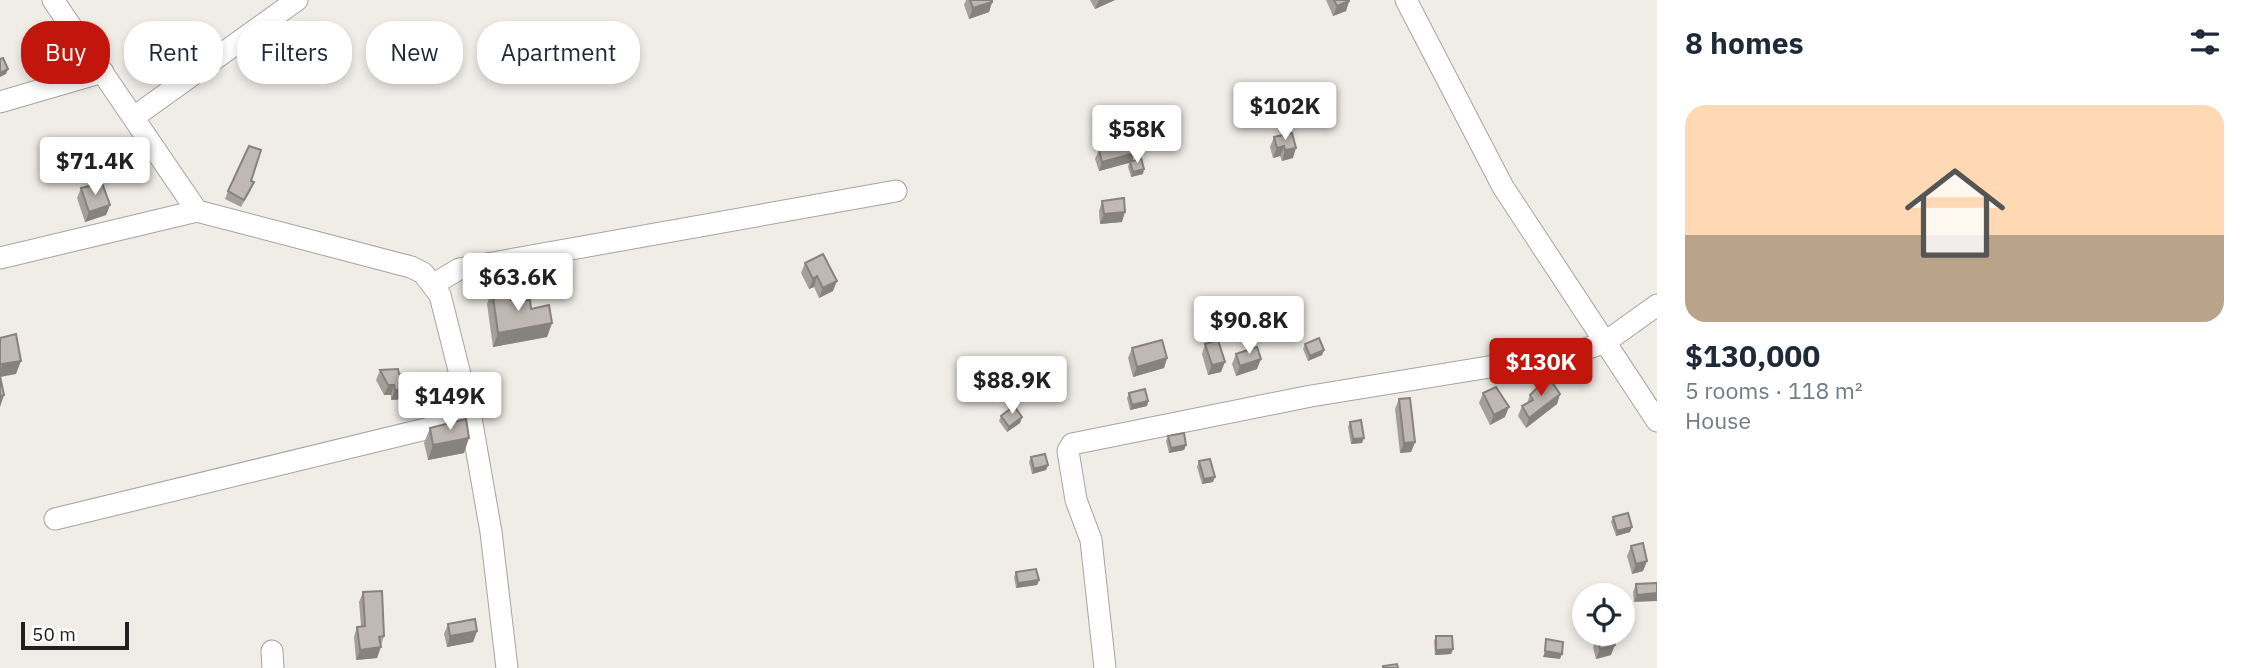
<!DOCTYPE html>
<meta charset="utf-8">
<style>
:root{--surface:#fff;--page:#f2f2f3;--text:#1f2937;--muted:#747a83;--accent:#c2160d}
body{margin:0;font-family:"IBM Plex Sans",sans-serif;background:var(--page);color:var(--text);height:100vh;display:flex;flex-direction:column;font-size:26px;white-space:nowrap}
*{box-sizing:border-box;margin:0}
p{font-size:23px;color:var(--muted)}
.icon{flex:none;width:38px;height:38px;fill:none;stroke:currentColor;stroke-width:2;stroke-linecap:round;stroke-linejoin:round}
.map{position:relative;flex:1;overflow:hidden}
.drawer{display:flex;flex-direction:column;background:var(--surface);width:595px}
.drawer>*{flex:none}
.banner{position:absolute;left:21px;top:21px;width:665px;height:63px;display:flex;gap:14px}
.fabs{position:absolute;left:1572px;top:583px;display:grid;gap:14px}
.fabs a{display:grid;place-items:center;width:63px;height:63px;border-radius:50%;background:var(--surface);box-shadow:0 4px 10px #0003;font-size:35px}
.scale{position:absolute;left:21px;bottom:18px;width:108px;box-sizing:border-box;padding-left:7px;border:4px solid #202020;border-top:0;font-size:19px;line-height:24px;white-space:nowrap;color:#202020;-webkit-text-stroke:5px #fff;paint-order:stroke}
.price{position:absolute;translate:-50% -60px;padding:0 16px;border-radius:7px;background:#fff;color:#222;font-size:23px;line-height:46px;filter:drop-shadow(0 2px 4px #0008)}
.price::after{content:'';position:absolute;left:50%;top:42px;width:21px;height:16px;margin-left:-10px;background:inherit;clip-path:polygon(0 0,100% 0,50% 100%)}
.price.active{background:var(--accent);color:#fff}
ul{padding:0;list-style:none}
li{display:grid;align-content:center;gap:14px;height:371px;padding:0 28px}
li span{display:grid;place-items:center;height:217px;border-radius:21px;color:#555}
li>.icon{margin-inline-start:auto}
span .icon{width:126px;height:126px;fill:#fffc;stroke-width:1}
li b{font-size:30px}
h2{display:flex;justify-content:space-between;align-items:center;height:84px;padding:0 28px;font-size:30px}
.chip{padding:0 24px;border-radius:28px;background:var(--surface);box-shadow:0 4px 10px #0003;font-size:24px;line-height:63px}
.chip.active{background:var(--accent);color:#fff}
main{display:flex;flex:1;min-height:0}
.map>svg:first-child{display:block}
</style>
<main>
<div class="map">
<svg width="1657" height="668" viewBox="0 0 1657 668">
<rect width="100%" height="100%" fill="#f0ede7"/>
<g fill="none" stroke-linecap="round" stroke-linejoin="round">
<g stroke="#a4a4a4" stroke-width="23">
<path id="minor" d="M53,0l144,211 214,56 12,6 17,22 31,123 20,114 16,136
M1406,0l97,187 154,234
M0,102l103,-30
M134,117l163,-117
M0,258l197,-47
M434,284l25,-15 437,-78
M55,519l416,-101
M272,651l1,17
M1105,668l-14,-128 -15,-40 -8,-49 4,-7 239,-48 258,-42 35,-11 53,-38"/>
</g>
<use href="#minor" stroke="#fff" stroke-width="21"/>
</g>
<path fill="#a59f9a" d="M966,0h26v2l-3,10 -20,7 -5,-14z
M1090,0h25l-20,9z
M1326,0h23v1l-3,10 -13,5z
M155,45l20,2 -1,5 -14,10 -7,-12z
M1292,133l1,25 -11,3 -2,-5 -7,2 -3,-11 4,-10z
M1104,142l28,19 11,13 -12,3 -3,-10 1,-4 -30,8 -4,-12 4,-9 2,-1z
M251,181v9l-10,17 -16,-8 3,-8z
M81,188l29,17 -4,10 -21,7 -8,-24z
M1102,201l20,21 -22,2 -1,-13z
M805,263l28,28 -14,7 -5,-11 -5,2 -8,-16z
M492,290l23,12 16,7 21,14 -5,14 -54,10 -6,-43z
M1205,344l16,28 -13,3 -6,-21z
M1305,344l19,6 -2,5 -14,6 -5,-12z
M1132,348l35,10 -3,10 -31,9 -5,-19z
M1236,354l21,15 -21,7 -4,-12z
M380,370l41,11 12,28 -15,1 -4,-12 -23,2v-5h-7l-8,-15z
M1129,393l19,8 -1,5 -17,4 -3,-12z
M1483,393l22,24 -15,8 -11,-22z
M1560,394l-3,10 -31,24 -8,-12 4,-10 5,-3 3,-8z
M1399,399l16,43 -4,10 -11,1 -5,-44z
M1001,416l21,1 -2,6 -13,9 -8,-11z
M1350,422l12,21 -11,1 -3,-17z
M430,428l34,25 -36,7 -4,-17z
M1168,436l18,9 -2,5 -15,3 -3,-12z
M1031,457l17,8 -2,5 -14,4 -3,-12z
M1199,461l14,21 -11,2 -5,-17z
M1613,517l17,15 -14,4 -5,-14z
M1631,546l16,15 -4,10 -11,3 -5,-18z
M1016,572l23,8 -2,5 -21,3 -2,-11z
M1657,583l-23,19 -1,-10 3,-8z
M363,592l21,44 -7,22 -21,2 -2,-23 3,-10 4,-1 -2,-24z
M448,624l29,7 -4,11 -26,5 -3,-13z
M1436,636l17,13 -2,5 -16,1 -1,-14z
M1597,637l14,18 -15,4 -3,-12z"/>
<path fill="#86827d" d="M1099,0h16l-20,9z
M1349,1l-3,10 -13,5 4,-10z
M992,2l-3,10 -20,7 4,-11z
M175,47l-1,5 -14,10 2,-6z
M8,69l-2,5 -6,3v-4z
M1284,146l-4,10 -7,2 4,-10z
M1296,148l-3,10 -11,3 3,-11z
M1135,153l-3,9 -33,9 3,-9z
M1144,169l-1,5 -12,3 2,-5z
M110,205l-4,10 -21,7 4,-10z
M1125,212l-3,10 -22,2 4,-10z
M817,276l-3,11 -5,2 4,-10z
M837,281l-4,10 -14,7 4,-10z
M552,323l-5,14 -54,10 5,-14z
M1324,350l-2,5 -14,6 2,-5z
M1167,358l-3,10 -31,9 4,-10z
M1261,359l-4,10 -21,7 4,-10z
M21,361l-5,13 -16,3v-9l2,-4z
M1225,362l-4,10 -13,3 4,-10z
M388,385h6l-3,10h-7z
M418,389l-4,9 -23,2 4,-10z
M1560,394l-3,10 -31,24 3,-10z
M4,395l-4,12v-11z
M436,399l-3,10 -15,1 3,-10z
M1148,401l-1,5 -17,4 2,-5z
M1509,407l-4,10 -15,8 4,-10z
M1022,417l-2,6 -13,9 2,-5z
M469,438l-5,15 -36,7 5,-15z
M1364,438l-2,5 -11,1 2,-5z
M1415,442l-4,10 -11,1 4,-10z
M1186,445l-2,5 -15,3 2,-5z
M1048,465l-2,5 -14,4 2,-5z
M1215,477l-2,5 -11,2 2,-5z
M1632,527l-2,5 -14,4 1,-5z
M1647,561l-4,10 -11,3 4,-10z
M1039,580l-2,5 -21,3 2,-5z
M1657,593v8l-23,1 3,-7z
M477,631l-4,11 -26,5 3,-11z
M1615,645l-4,10 -15,4 4,-10z
M381,647l-4,11 -21,2 4,-10z
M1453,649l-2,5 -16,1 1,-5z
M1545,651l17,3 -2,5 -17,-2z"/>
<path fill="#c0b9b3" stroke="#86827d" stroke-width="2" d="M970,0h22v2l-19,6z
M1334,0h15v1l-12,5z
M168,36l7,11 -13,9 -7,-11z
M3,58l5,11 -8,4v-14z
M1292,133l4,15 -11,2 -1,-4 -7,2 -3,-11z
M1136,140l-1,13 -33,9 -3,-12 6,-2 -1,-6z
M249,146l12,4 -10,31 3,1 -10,18 -16,-9z
M1141,158l3,11 -11,3 -3,-10z
M102,183l8,22 -21,7 -8,-24z
M1124,198l1,14 -21,2 -2,-13z
M823,254l14,27 -14,7 -6,-12 -4,3 -8,-16z
M509,289l2,11 4,2 15,-2 1,9 18,-4 3,18 -54,10 -6,-43z
M16,334l5,27 -19,3 1,3 -3,1v-30z
M1319,338l5,12 -14,6 -5,-12z
M1162,340l5,18 -30,9 -5,-19z
M1218,340l7,22 -13,3 -7,-21z
M1257,347l4,12 -21,7 -4,-12z
M398,369l1,5 22,1v6l11,-1v4h4v15l-15,1 -3,-11 -23,1 -1,-5h-6l-8,-15z
M0,376l4,19 -4,1z
M1550,379l10,15 -31,24 -7,-12 11,-6 -3,-5 8,-8z
M1496,387l13,20 -15,8 -11,-22z
M1145,389l3,12 -16,4 -3,-12z
M1410,398l5,44 -11,1 -5,-44z
M1014,406l8,11 -13,10 -8,-11z
M466,419l3,19 -36,7 -3,-17z
M1361,420l3,18 -11,1 -3,-17z
M1184,433l2,12 -15,3 -3,-12z
M1045,454l3,11 -14,4 -3,-12z
M1210,459l5,18 -11,2 -5,-18z
M1628,513l4,14 -15,4 -4,-14z
M1643,543l4,18 -11,3 -5,-18z
M1036,569l3,11 -21,3 -2,-11z
M1657,583v10l-20,2 -1,-11z
M382,591l2,45 -5,1 2,10 -21,3 -3,-23 8,-1 -2,-34z
M475,619l2,12 -27,5 -2,-12z
M1612,634l3,11 -15,4 -3,-12z
M1436,636h16l1,13 -17,1z
M1546,639l17,3 -1,12 -17,-3z
M1397,664l1,4h-15v-2z"/>
</svg>
<div class="fabs">
<a><svg class="icon" aria-label="locate" viewBox="0 0 24 24"><circle cx="12" cy="12" r="6"/><path d="M12 2v4M12 18v4M2 12h4M18 12h4"/></svg></a>
</div>
<div class="scale">50 m</div>
<b class="price" style="left:1285px;top:142px">$102K</b>
<b class="price" style="left:1137px;top:165px">$58K</b>
<b class="price" style="left:95px;top:197px">$71.4K</b>
<b class="price" style="left:518px;top:313px">$63.6K</b>
<b class="price" style="left:1249px;top:356px">$90.8K</b>
<b class="price active" style="left:1541px;top:398px">$130K</b>
<b class="price" style="left:1012px;top:416px">$88.9K</b>
<b class="price" style="left:450px;top:432px">$149K</b>
<div class="banner">
<a class="chip active">Buy</a>
<a class="chip">Rent</a>
<a class="chip">Filters</a>
<a class="chip">New</a>
<a class="chip">Apartment</a>
</div>
</div>
<section class="drawer">
<h2>8 homes<svg class="icon" aria-label="filters" viewBox="0 0 24 24"><path d="M4 7h16M4 17h16"/><circle cx="9" cy="7" r="2"/><circle cx="15" cy="17" r="2"/></svg></h2>
<ul>
<li><span style="background:linear-gradient(#ffd9b3 60%,#b9a48a 0)"><svg class="icon" aria-label="home" viewBox="0 0 24 24"><path d="M3 11l9-7 9 7M6 9v11h12V9"/></svg></span><div><b>$130,000</b><p>5 rooms · 118 m²</p><p>House</p></div></li>
</ul>
</section>
</main>
